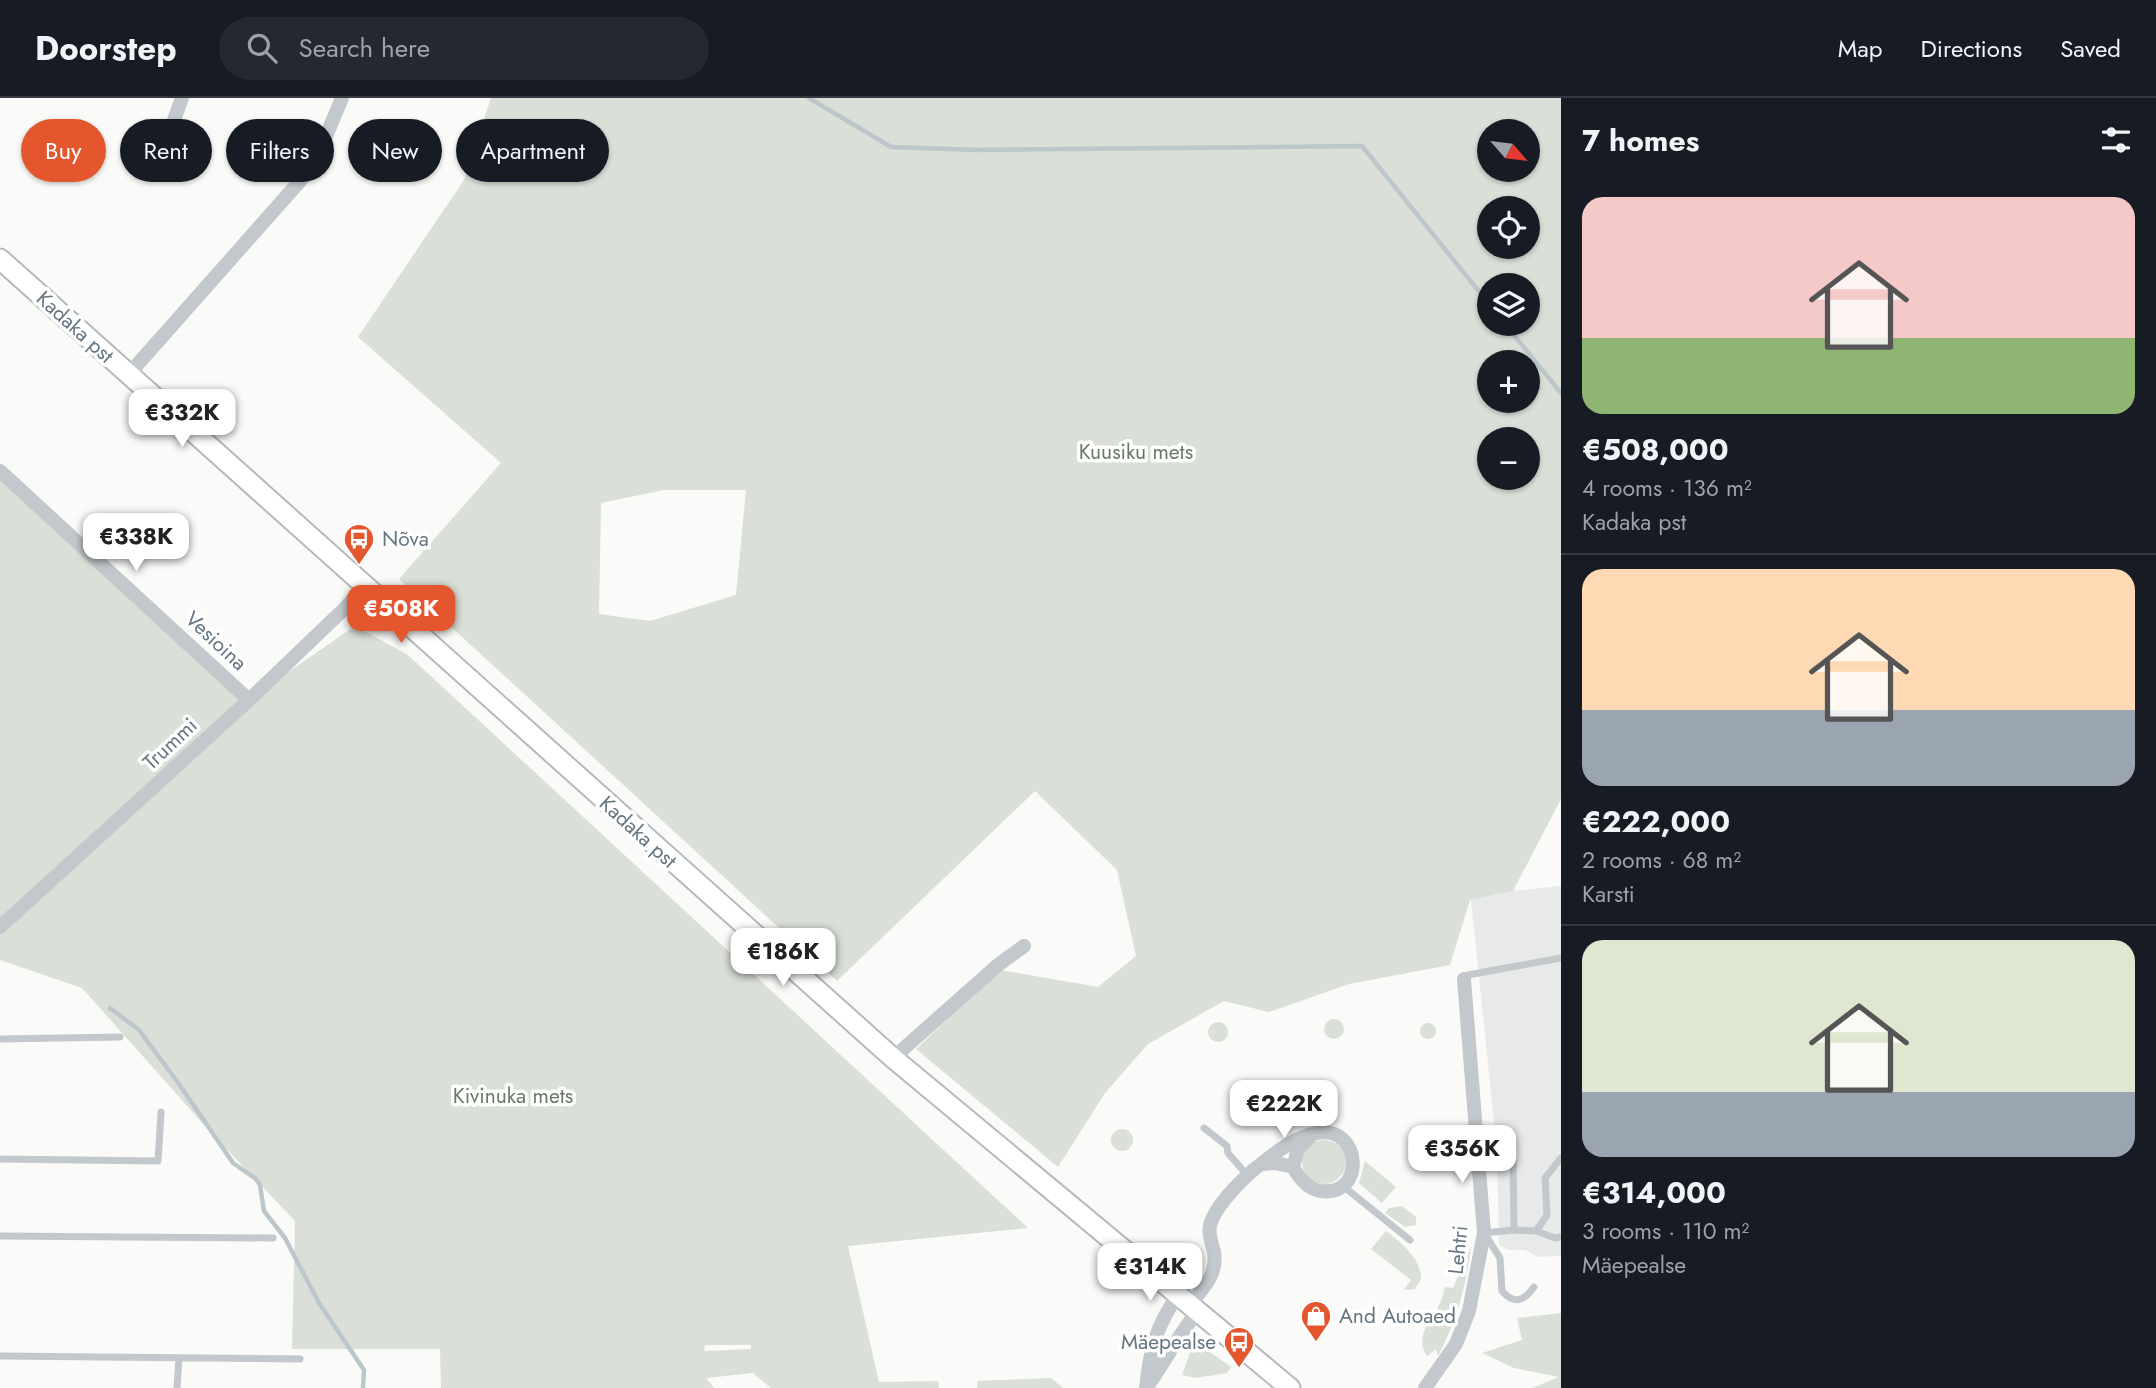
<!DOCTYPE html>
<meta charset="utf-8">
<style>
:root{--surface:#171b24;--page:#242831;--text:#f1f3f6;--muted:#9ea1a6;--line:#363941;--accent:#e4572e}
body{margin:0;font-family:Jost,sans-serif;background:var(--page);color:var(--text);height:100vh;display:flex;flex-direction:column;font-size:26px;white-space:nowrap}
*{box-sizing:border-box;margin:0}
p{font-size:23px;color:var(--muted)}
.icon{flex:none;width:38px;height:38px;fill:none;stroke:currentColor;stroke-width:2;stroke-linecap:round;stroke-linejoin:round}
.map{position:relative;flex:1;overflow:hidden}
.drawer{display:flex;flex-direction:column;background:var(--surface);width:595px}
.drawer>*{flex:none}
.top-card{position:absolute;left:21px;top:21px;width:665px;height:63px;display:flex;gap:14px}
.needle{width:46px;rotate:118deg}
.buttons{position:absolute;left:1477px;top:21px;display:grid;gap:14px}
.buttons a{display:grid;place-items:center;width:63px;height:63px;border-radius:50%;background:var(--surface);box-shadow:0 2px 5px #0004;font-size:35px}
.price{position:absolute;translate:-50% -60px;padding:0 16px;border-radius:14px;background:#fff;color:#222;font-size:23px;line-height:46px;filter:drop-shadow(0 2px 4px #0008)}
.price::after{content:'';position:absolute;left:50%;top:42px;width:21px;height:16px;margin-left:-10px;background:inherit;clip-path:polygon(0 0,100% 0,50% 100%)}
.price.active{background:var(--accent);color:#fff}
ul{padding:0;list-style:none}
li{display:grid;align-content:center;gap:14px;height:371px;padding:0 21px}
li+li{border-top:2px solid var(--line)}
li span{display:grid;place-items:center;height:217px;border-radius:21px;color:#555}
li>.icon{margin-inline-start:auto}
span .icon{width:126px;height:126px;fill:#fffc;stroke-width:1}
li b{font-size:30px}
h2{display:flex;justify-content:space-between;align-items:center;height:84px;padding:0 21px;font-size:30px}
.chip{padding:0 24px;border-radius:32px;background:var(--surface);box-shadow:0 2px 5px #0004;font-size:24px;line-height:63px}
.chip.active{background:var(--accent);color:#fff}
header{display:flex;align-items:center;gap:42px;box-sizing:border-box;height:98px;padding:0 35px;background:var(--surface);border-bottom:2px solid var(--line)}
header strong{font-size:33px}
nav{display:flex;gap:38px;margin-inline-start:auto;font-size:24px}
.search{width:490px;height:63px;background:var(--page);display:flex;align-items:center;gap:18px;box-sizing:border-box;padding:0 24px;border-radius:38px;color:var(--muted);font-size:26px}
main{display:flex;flex:1;min-height:0}
.map>svg:first-child{display:block}
</style>
<header>
<strong>Doorstep</strong>
<div class="search"><svg class="icon" aria-label="search" viewBox="0 0 24 24"><circle cx="10" cy="10" r="6"/><path d="M15 15l6 6"/></svg>Search here</div>
<nav><a>Map</a><a>Directions</a><a>Saved</a></nav>
</header>
<main>
<div class="map">
<svg width="1561" height="1290" viewBox="0 0 1561 1290">
<rect width="100%" height="100%" fill="#fafaf8"/>
<path fill="#e8e9e9" d="M1561,788v370l-23,1 -13,-7h-17l-9,-5 -2,-94 -26,-251 42,-9z"/>
<path fill="#dadfd7" fill-rule="evenodd" d="M491,0h1070v701l-48,92 -43,9 -20,65 -101,19 -80,28 -45,-11 -76,43 -43,49 -47,74 -142,-118 84,-79 98,17 38,-31 -19,-86 -82,-79 -198,190 -438,-402 102,-116 -143,-126 106,-157zM1489,33h39v39h-39zM1489,110h39v39h-39zM1489,187h39v39h-39zM1489,264h39v39h-39zM1489,341h39v39h-39zM664,392h82l-10,105 -86,26 -51,-7 2,-111z
M0,373l248,229 107,-74 53,29 620,573 -180,18 31,136 59,-1 1,7h-168l-18,-15 -47,5 8,10h-273l-1,-39h-148l3,-128 -81,-85 -132,-148 -82,-28zM751,1247v4l-47,2 1,-6z
M1324 931a10 10 0 1 1 20 0a10 10 0 1 1-20 0Z
M1208 934a10 10 0 1 1 20 0a10 10 0 1 1-20 0Z
M1420 933a8 8 0 1 1 16 0a8 8 0 1 1-16 0Z
M1422 1036a8 8 0 1 1 16 0a8 8 0 1 1-16 0Z
M1111 1042a11 11 0 1 1 22 0a11 11 0 1 1-22 0Z
M1302 1064a22 22 0 1 1 44 0a22 22 0 1 1-44 0Z
M1365,1063l31,26 -14,16 -23,-20z
M1402,1108l14,11v8l-11,2 -20,-14 4,-5z
M1386,1133c15,11 36,29 35,48l-6,10 -11,1 7,-10 -40,-31z
M1471,1149c-5,39 -14,73 -33,109l-2,-7 -9,7c-12,-18 1,-31 10,-47 4,-7 6,-14 8,-22l8,1z
M1561,1215v75h-29l27,-11 -45,-9 -32,-15 40,-13 -5,-22z
M1196,1244l35,25 -4,6 -32,5 -13,-3 10,-28z
M1051,1280l12,10h-86l1,-7z"/>
<g fill="none" stroke-linecap="round" stroke-linejoin="round">
<path stroke="#bbc7cb" stroke-width="4.5" d="M809,0l82,49 85,3 386,-4 127,158
M1505,226l56,69
M110,910l29,22 40,54 54,79 23,16 4,6 4,26 21,27 34,65 45,67 -1,18"/>
<g stroke="#b3babf" stroke-width="23">
<path id="secondary" d="M0,161l893,799 397,330"/>
</g>
<path stroke="#c3c8cc" stroke-width="7" d="M1464,881l4,-4 93,-17
M0,941l120,-2
M1204,1030l23,18 1,7 19,22
M0,1061l158,2 3,-49
M1513,1062l1,70 -30,3 16,25 2,33c12,14 22,10 32,-4
M1343,1088l67,54
M1514,1132l22,1 19,7 6,-1
M1536,1133l11,-16 -2,-37 16,-20
M0,1138l273,2
M0,1258l300,3
M177,1290l2,-30"/>
<path stroke="#c3c8cc" stroke-width="14" d="M163,53l19,-53
M129,276l171,-193 19,-28 23,-55
M0,373l249,229
M0,829l249,-227 95,-91 21,-23
M893,960l105,-93 26,-19
M1293,1069l-18,-4 -14,1c16,-13 36,-28 56,-31 45,-8 49,64 4,58 -14,-2 -22,-13 -28,-24l5,-18 15,-15
M1190,1206c13,-15 28,-30 24,-52 -2,-9 -6,-16 -4,-26 4,-20 35,-50 51,-62
M1147,1289c18,-25 31,-52 51,-76
M1146,1290c4,-38 10,-63 33,-94
M1425,1290l31,-44 13,-33 15,-78 -20,-254"/>
<use href="#secondary" stroke="#fff" stroke-width="19"/>
</g>
<defs>
<g id="bus-pin" transform="scale(1.575)"><path d="M0 17L-7.5 6A9.5 9.5 0 1 1 7.5 6Z" fill="#e4572e" stroke="#fff"/><path d="M-5-6H5V4H4V6H2V4H-2V6H-4V4H-5ZM-3.5-4V0h7V-4ZM-3.5 1.2v1.5H-2V1.2ZM2 1.2v1.5H3.5V1.2Z" fill="#fff"/></g>
<g id="shop-pin" transform="scale(1.575)"><path d="M0 17L-7.5 6A9.5 9.5 0 1 1 7.5 6Z" fill="#e4572e" stroke="#fff"/><path d="M-5-2.5h2.3a2.7 3.5 0 0 1 5.4 0H5L5.5 6h-11ZM-1.5-2.5h3a1.5 2.3 0 0 0-3 0Z" fill="#fff"/></g>
</defs>
<g fill-rule="evenodd">
<use href="#bus-pin" x="359" y="441"/>
<use href="#shop-pin" x="1316" y="1218"/>
<use href="#bus-pin" x="1239" y="1244"/>
</g>
<g text-anchor="middle" dominant-baseline="central" stroke-width="7" stroke-linejoin="round" paint-order="stroke">
<g font-size="21" fill="#657683" stroke="#fff">
<text transform="translate(75 229) rotate(42)">Kadaka pst</text>
<text transform="translate(216 543) rotate(43)">Vesioina</text>
<text transform="translate(170 646) rotate(-43)">Trummi</text>
<text transform="translate(638 734) rotate(42)">Kadaka pst</text>
<text transform="translate(1458 1152) rotate(-84)">Lehtri</text>
</g>
<g font-size="21" fill="#687a64" stroke="#fff">
<text x="1136" y="354">Kuusiku mets</text>
<text x="513" y="998">Kivinuka mets</text>
</g>
<g font-size="21" fill="#657683" stroke="#fff" text-anchor="start">
<text x="382" y="441">Nõva</text>
<text x="1339" y="1218">And Autoaed</text>
<text x="1216" y="1244" text-anchor="end">Mäepealse</text>
</g>
</g>
</svg>
<div class="buttons">
<a><svg class="needle" viewBox="-14 -14 28 28"><path d="M0-13l5 13h-10z" fill="#e53935"/><path d="M0 13l5-13h-10z" fill="#9ea1a6"/></svg></a>
<a><svg class="icon" aria-label="locate" viewBox="0 0 24 24"><circle cx="12" cy="12" r="6"/><path d="M12 2v4M12 18v4M2 12h4M18 12h4"/></svg></a>
<a><svg class="icon" aria-label="layers" viewBox="0 0 24 24"><path d="M12 4l9 5-9 5-9-5zM3 14l9 5 9-5"/></svg></a>
<a>+</a>
<a>−</a>
</div>
<b class="price" style="left:182px;top:351px">€332K</b>
<b class="price" style="left:136px;top:475px">€338K</b>
<b class="price active" style="left:401px;top:547px">€508K</b>
<b class="price" style="left:783px;top:890px">€186K</b>
<b class="price" style="left:1284px;top:1042px">€222K</b>
<b class="price" style="left:1462px;top:1087px">€356K</b>
<b class="price" style="left:1150px;top:1205px">€314K</b>
<div class="top-card">
<a class="chip active">Buy</a>
<a class="chip">Rent</a>
<a class="chip">Filters</a>
<a class="chip">New</a>
<a class="chip">Apartment</a>
</div>
</div>
<section class="drawer">
<h2>7 homes<svg class="icon" aria-label="filters" viewBox="0 0 24 24"><path d="M4 7h16M4 17h16"/><circle cx="9" cy="7" r="2"/><circle cx="15" cy="17" r="2"/></svg></h2>
<ul>
<li><span style="background:linear-gradient(#f6c9c9 65%,#8fb573 0)"><svg class="icon" aria-label="home" viewBox="0 0 24 24"><path d="M3 11l9-7 9 7M6 9v11h12V9"/></svg></span><div><b>€508,000</b><p>4 rooms · 136 m²</p><p>Kadaka pst</p></div></li>
<li><span style="background:linear-gradient(#ffd9b3 65%,#9aa5b1 0)"><svg class="icon" aria-label="home" viewBox="0 0 24 24"><path d="M3 11l9-7 9 7M6 9v11h12V9"/></svg></span><div><b>€222,000</b><p>2 rooms · 68 m²</p><p>Karsti</p></div></li>
<li><span style="background:linear-gradient(#dfe7d0 70%,#9aa5b1 0)"><svg class="icon" aria-label="home" viewBox="0 0 24 24"><path d="M3 11l9-7 9 7M6 9v11h12V9"/></svg></span><div><b>€314,000</b><p>3 rooms · 110 m²</p><p>Mäepealse</p></div></li>
</ul>
</section>
</main>
